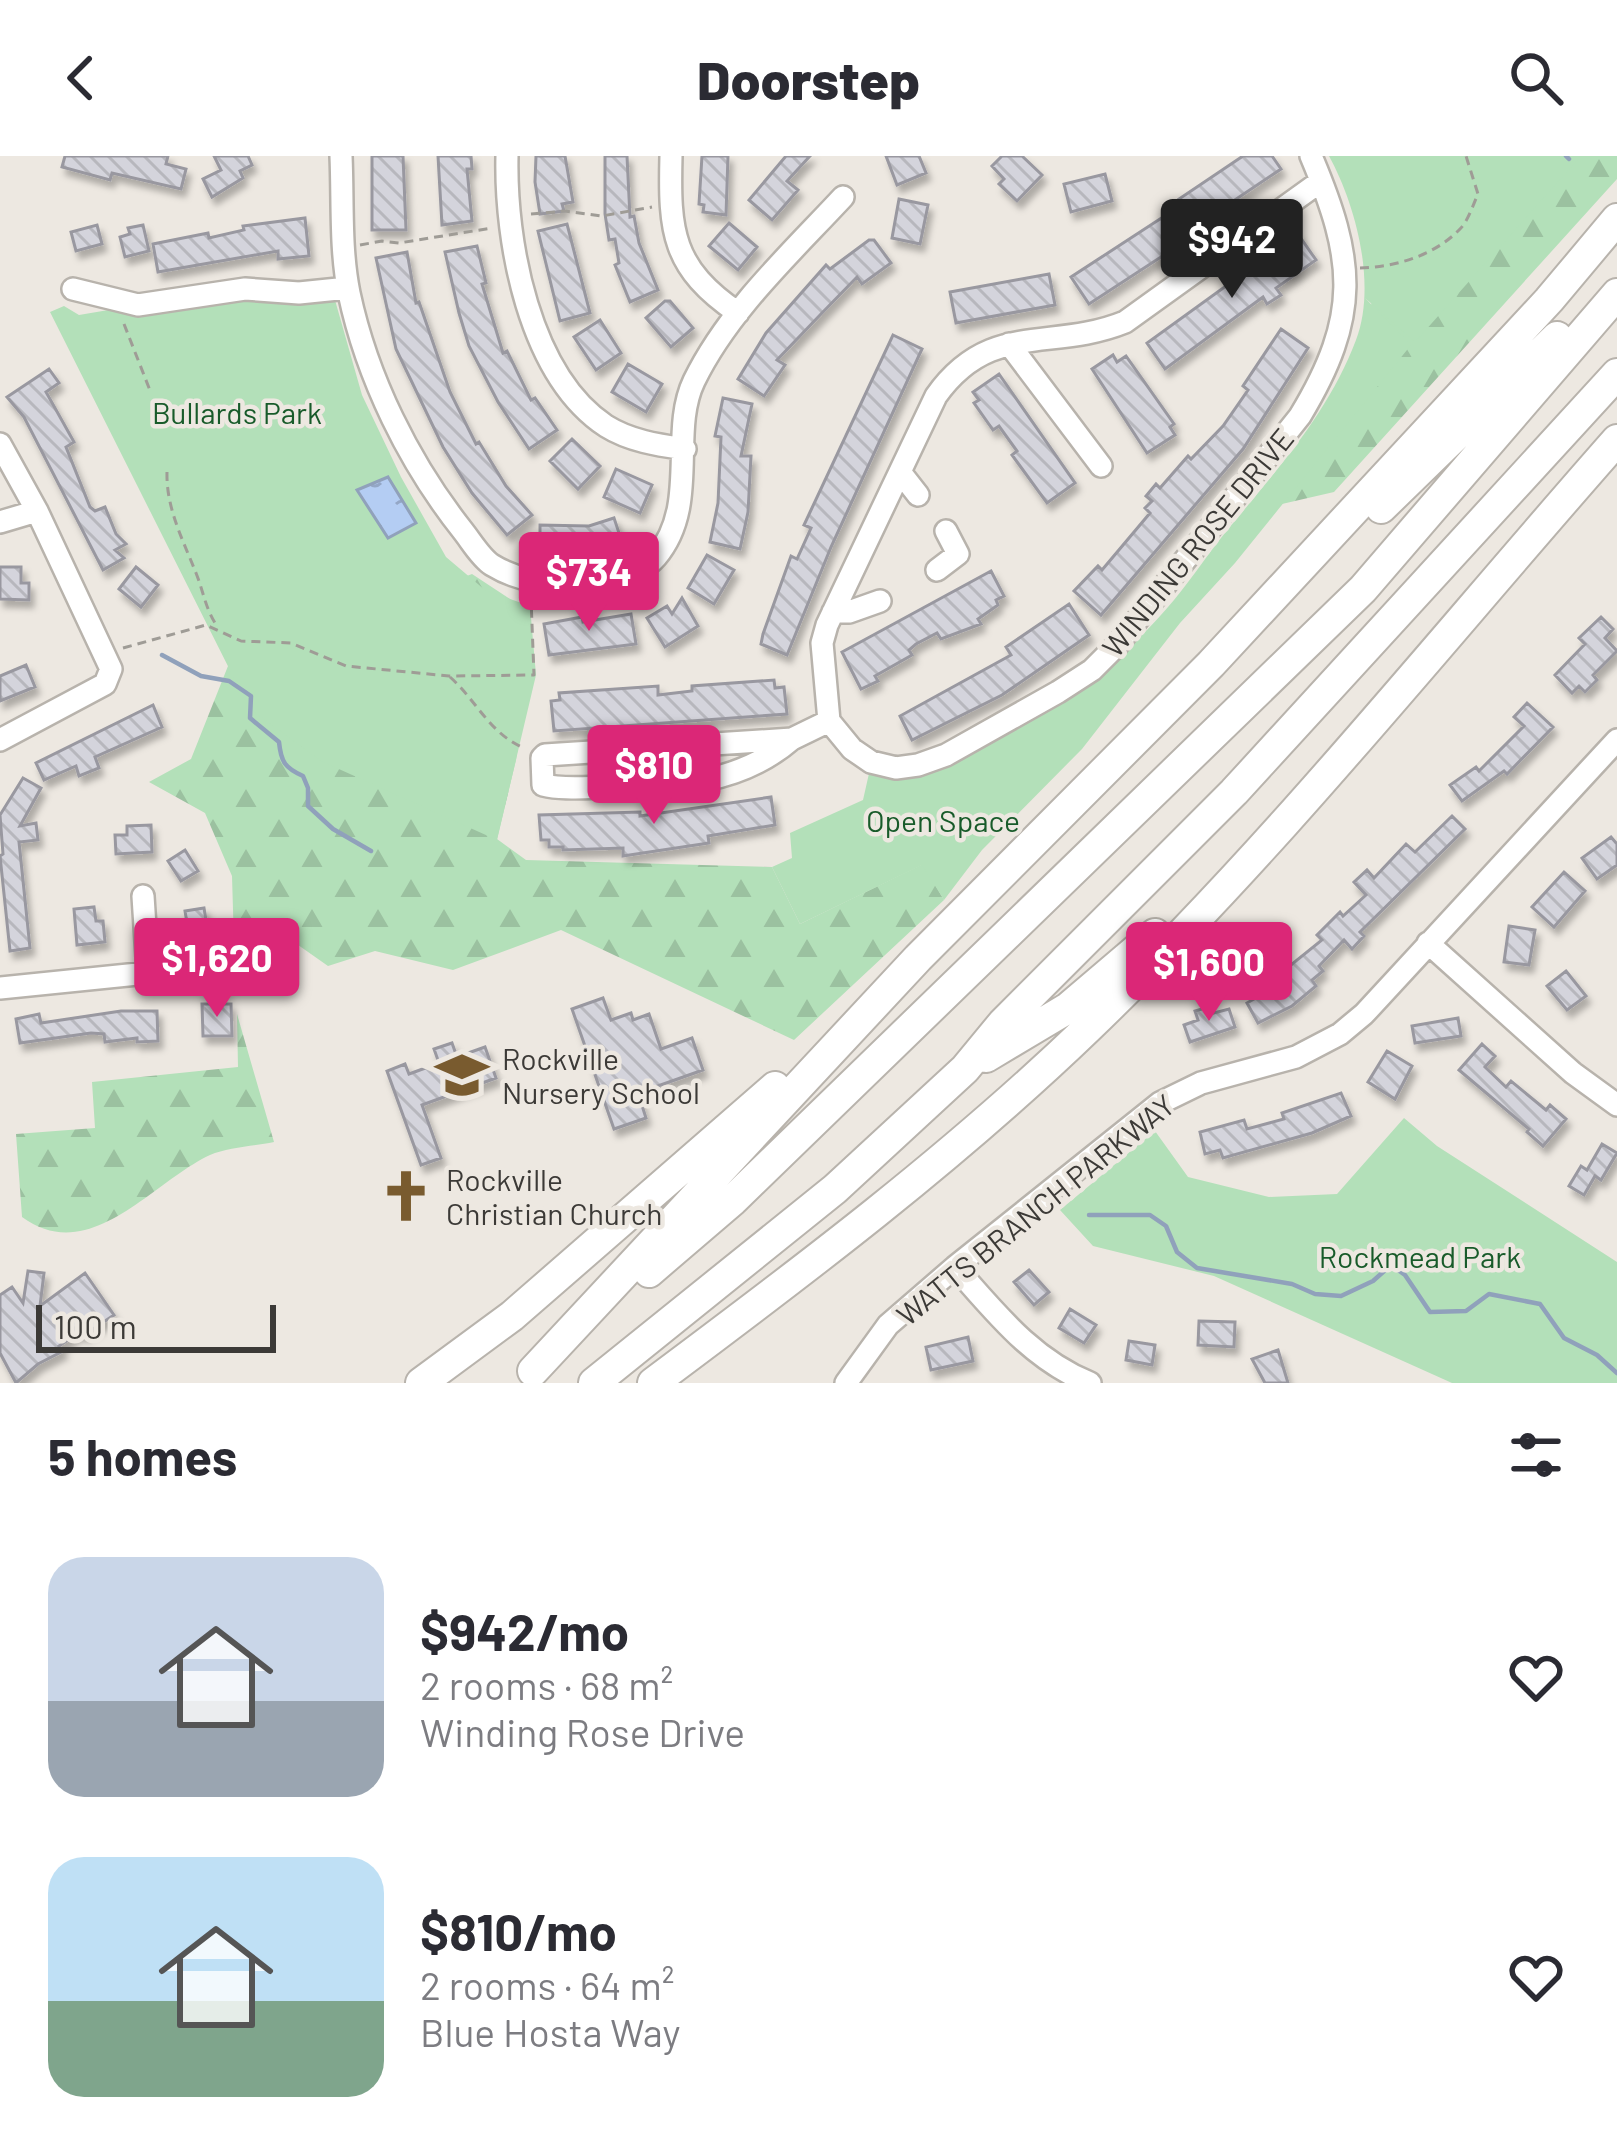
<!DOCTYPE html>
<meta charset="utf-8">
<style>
:root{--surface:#fff;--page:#f7f7f7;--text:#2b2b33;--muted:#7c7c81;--accent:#db2777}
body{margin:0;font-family:Barlow,sans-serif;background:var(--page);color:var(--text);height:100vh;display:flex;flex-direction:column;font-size:45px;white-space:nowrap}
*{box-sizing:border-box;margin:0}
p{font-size:39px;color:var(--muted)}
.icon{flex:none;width:66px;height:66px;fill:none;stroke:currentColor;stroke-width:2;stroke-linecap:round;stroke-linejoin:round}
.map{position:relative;height:1227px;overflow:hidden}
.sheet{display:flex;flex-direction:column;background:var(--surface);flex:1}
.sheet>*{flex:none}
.scale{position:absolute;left:36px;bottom:30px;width:240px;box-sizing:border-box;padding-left:12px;border:6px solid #3c3a37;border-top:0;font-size:33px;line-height:42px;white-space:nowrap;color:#3c3a37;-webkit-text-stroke:9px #ede8e1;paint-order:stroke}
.price{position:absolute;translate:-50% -102px;padding:0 27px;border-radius:12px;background:var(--accent);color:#fff;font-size:39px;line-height:78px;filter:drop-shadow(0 3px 6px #0008)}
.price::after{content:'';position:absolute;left:50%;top:72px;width:36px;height:27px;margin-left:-18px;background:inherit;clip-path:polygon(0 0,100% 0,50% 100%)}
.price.active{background:#222;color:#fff}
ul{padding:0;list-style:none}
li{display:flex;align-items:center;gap:36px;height:300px;padding:0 48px}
li span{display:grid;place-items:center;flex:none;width:336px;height:240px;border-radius:36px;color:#555}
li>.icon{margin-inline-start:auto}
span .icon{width:144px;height:144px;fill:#fffc;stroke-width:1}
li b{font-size:51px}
h2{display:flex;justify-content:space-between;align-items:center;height:144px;padding:0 48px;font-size:51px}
header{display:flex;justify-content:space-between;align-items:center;height:156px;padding:0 48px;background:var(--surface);font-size:54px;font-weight:800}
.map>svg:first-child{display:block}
</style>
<header><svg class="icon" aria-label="back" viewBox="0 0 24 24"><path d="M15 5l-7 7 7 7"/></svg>Doorstep<svg class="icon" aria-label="search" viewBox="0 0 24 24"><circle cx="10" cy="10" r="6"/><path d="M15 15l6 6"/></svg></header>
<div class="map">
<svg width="1617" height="1227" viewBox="0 0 1617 1227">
<defs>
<pattern id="forest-firs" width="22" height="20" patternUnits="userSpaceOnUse" patternTransform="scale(3)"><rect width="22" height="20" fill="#b3e0b9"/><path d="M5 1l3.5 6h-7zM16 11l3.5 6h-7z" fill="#9bc1a0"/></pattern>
<pattern id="water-ripples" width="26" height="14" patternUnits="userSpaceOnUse" patternTransform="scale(3)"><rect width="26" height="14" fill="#b4cdf3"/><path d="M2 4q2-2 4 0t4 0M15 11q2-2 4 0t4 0" fill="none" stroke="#94a7c6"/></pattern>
<pattern id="building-back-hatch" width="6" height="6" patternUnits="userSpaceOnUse" patternTransform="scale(3)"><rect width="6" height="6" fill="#d4d4dc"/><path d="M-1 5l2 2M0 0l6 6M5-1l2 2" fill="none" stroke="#b7b7bd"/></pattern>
<filter id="shadow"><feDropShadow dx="4" dy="7" stdDeviation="3" flood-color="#0004"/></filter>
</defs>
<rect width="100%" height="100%" fill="#ede8e1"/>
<path fill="url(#forest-firs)" d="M1481,0h136v23l-283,313 -83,19 99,-132 25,-88z
M472,418l53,35 2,79 -11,72 -19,79 29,21 246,7 28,57 123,-60 21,36 -150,140 -233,-110 -108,40 -78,-19 -47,15 -47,-33 -47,11 -2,-68 -27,-63 -56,-31 42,-23 37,-93z
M237,858l37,128c-20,4 -46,5 -64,13 -58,27 -120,112 -188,62l-6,-83 79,-6 -3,-46 146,-15z"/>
<path fill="#b3e0b9" d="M1329,0h252l-166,186 -50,-44 46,47 -176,218 -55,60 -98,126 -100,101 -38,50 -22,-35 -122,59 -28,-57 20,-9 -2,-25 73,-33 7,-31c54,14 80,-3 127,-29 68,-37 127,-80 177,-140 19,-23 36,-49 55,-72 48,-58 100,-116 127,-188 21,-55 0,-135 -27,-184z
M331,130l31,109 39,82 45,80 39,33 45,16 6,69 -39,165 -176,-79 -72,-53 -199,-396 14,-6 15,9 165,-28z
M1404,962l33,28 180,116v121h-165l-238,-107 -121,-30 -33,-36 95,-79 33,46 81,20 68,-3z"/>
<path fill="url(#water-ripples)" stroke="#90a1bb" stroke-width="3" d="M388,321l28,46 -28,15 -31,-48z"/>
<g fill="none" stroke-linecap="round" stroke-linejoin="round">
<path stroke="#90a1bb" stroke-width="4.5" d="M1566,0l3,3
M162,499l39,21 28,5 22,15 -1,22 29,24c2,20 6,26 24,34l5,12v18l25,23 38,22
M1089,1059h61l16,11 11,26 20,16 95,16 23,10 26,2 32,-15 18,-16 14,10 25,37 36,-1 23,-17 51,10 24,34 33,17 20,18"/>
</g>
<path fill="url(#building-back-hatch)" stroke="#9998a0" stroke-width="3" filter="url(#shadow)" d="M65,0h103l-2,8 20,5 -5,20 -69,-16 -2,7 -48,-13z
M214,0h34l4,9 -12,6 3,7 -31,19 -9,-18 18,-9z
M372,0h31l3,74h-34z
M438,0h33l1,13h-5l5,52 -30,4z
M536,0h29l8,46 -11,2 2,7 -24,3 -5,-32z
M605,0h22l3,61 4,-1 5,27 19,47 -28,12 -15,-37 4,-2 -4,-24 -6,1 -4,-26z
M702,0h26l-2,59 -23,-3 1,-7 -5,-1z
M786,0h24l-23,25 11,9 -26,30 -23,-20z
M886,0h33l7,17 -29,12z
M1002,0h20l20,19 -25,26 -18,-17 5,-5 -12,-13z
M1243,0h29l9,13 -97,65 3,6 -98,64 -18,-27 112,-73 -4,-5z
M1105,18l7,27 -41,11 -7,-28z
M899,43l29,6 -8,39 -28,-6z
M305,62l4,38 -31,3v-8l-120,21 -5,-28 55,-11 1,5 35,-8 -1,-4z
M729,67l28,24 -19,23 -29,-24z
M567,68l23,89 -30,8 -22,-90z
M97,69l5,19 -26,7 -5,-19z
M143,69l6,26 -24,6 -5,-20 10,-3 -2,-6z
M1298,78l18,26 -40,28 5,7 -14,9 -4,-7 -98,72 -18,-26z
M869,84h5l17,23 -29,21 -5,-7 -36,37 -44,46 8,5 -21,31 -26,-17 28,-46 60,-68 4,4z
M477,90l9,37 -4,1 21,69 4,-2 24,49 4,-2 22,32 -28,19 -31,-47 -29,-56 -10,-33 -14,-61z
M407,96l9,51 3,-1 31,90 26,52 3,-2 27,44 26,29 -25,20 -35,-42 -29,-46 -47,-98 -20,-91z
M1049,118l6,31 -99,18 -6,-31z
M665,145h5l23,27 -22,19 -25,-29z
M600,164l21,33 -25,17 -22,-33z
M1281,173l27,19 -65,101 -142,166 -27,-24 24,-25 4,4 48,-57 -5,-5 7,-7 -6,-5 10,-12 4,4 28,-32 3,3 32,-33 25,-36 -5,-4z
M893,179l29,14 -91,198 -44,108 -26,-11 2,-10 28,-78 6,3 14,-31 -7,-3z
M1113,199l4,7 9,-6 48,68 -4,3 5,8 -28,18 -55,-84z
M628,208l34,20 -16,28 -34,-20z
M49,213l10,14 -13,9 28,50 -8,5 24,60 5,4 10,-4 11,27 10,10 -11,6 9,8 -21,12 -79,-153 -17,-20z
M999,218l76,109 -28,20 -35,-48 5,-4 -18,-25 -6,4 -19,-27 5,-3 -6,-8z
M723,242l29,6 -11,52h10l-3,56 -8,37 -30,-7 8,-39 3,-66 -6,-1z
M572,283l28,27 -22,23 -28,-28z
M616,313l36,16 -12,28 -36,-16z
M614,362l8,24 -41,14h-41v-31l49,1z
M707,399l27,15 -20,34 -26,-16z
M0,411h21v16h8v17l-29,-1z
M136,411l22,18 -17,22 -22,-18z
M991,415l13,25 -8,4 2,5 -20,14 3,5 -40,15 -4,-6 -21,11 -7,6 3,5 -37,21 3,5 -17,8 -19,-37z
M682,442l16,28 -33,21 -18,-29 20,-12 5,8z
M1069,448l20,31 -87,60 -90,45 -12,-24 111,-61 -5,-8z
M631,458l5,30 -87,11 -5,-31 38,-7 1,5z
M1601,461l12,12 -8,9 12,13 -24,24 4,5 -12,12 -6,-6 -7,7 -17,-18 30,-31 -6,-6z
M26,509l9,22 -35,14v-25z
M774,524l1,8 9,-1 3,27 -233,17 -3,-30 9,-1 -1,-7 99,-7v9l34,-4v-5z
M1527,547l26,24 -46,47 -3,-3 -42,30 -12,-16 26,-18 3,4 45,-45 -10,-9z
M153,549l9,22 -67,30 4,11 -20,8 -3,-10 -32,14 -8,-17z
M23,622l18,10 -21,38 16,-3 2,17 -19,2 11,106 -20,3 -10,-95 3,-2 -3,-39z
M771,641l4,28 -67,11 1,7 -86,13v-8l-60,2v-3h-14v-7h-8l-2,-25 101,-3v4z
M1452,660l13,13 -105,103 4,4 -12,13 -8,-9 -25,26 4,5 -11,9 4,6 -24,20 -34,17 -11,-20 7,-4 -5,-9 14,-8 2,4 57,-46 -5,-5 23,-23 3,4 23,-21 -12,-13 13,-12 7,8 32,-34 9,8z
M151,669l1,27 -36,2 -1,-19h12v-9z
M1611,681l6,7v21l-20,14 -15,-21z
M185,694l13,21 -17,10 -13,-20z
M1564,716l21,19 -31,36 -22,-20z
M94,751l2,14h7l2,21 -28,3 -3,-36z
M204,752l4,24 -19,3 -4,-24z
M1509,770l26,4 -6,35 -25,-3z
M1566,815l20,25 -19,14 -20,-24z
M603,842l8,22 20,-7 2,7 16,-6 12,35 31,-11 11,32 -65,23 8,25 -32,11 -42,-120z
M202,848h29l1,32h-29z
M1212,850l2,7 15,-4 6,18 -45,15 -6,-17 14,-5 -3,-9z
M121,855h36l1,30 -21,1v-4l-32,4 -1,-8 -13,-1 -71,10 -4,-24 23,-5 2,9z
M1458,862l3,18 -46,7 -3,-17z
M452,887l5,14 28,-10 11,31 -74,27 19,53 -20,7 -34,-94 18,-7 4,10 30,-11 -5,-14z
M1482,888l13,12 -10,11 21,20 5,-6 35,29 4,-5 16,14 -23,27 -16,-14 2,-3 -70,-59z
M1387,895l25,15 -17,33 -27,-17z
M1341,937l10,23 -39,17 -89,25 -3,-8 -15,4 -5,-22 44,-12 3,9 37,-10 -2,-6z
M1602,988l15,9 -16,27 -6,-4 -11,19 -15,-9 12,-20 6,4z
M1029,1114l20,22 -15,13 -20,-23z
M28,1115l16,2 -4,33 45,-33 29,42 -30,20 -3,-4 -22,15 4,5 -25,13 -22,19 -16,-30v-58l12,-8 11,16z
M1070,1153l26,16 -12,18 -25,-15z
M1199,1165l36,1 -1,25 -36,-2z
M968,1181l5,24 -42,9 -5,-23z
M1129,1185l26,4 -3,20 -26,-5z
M1278,1194l10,33h-23l-13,-24z"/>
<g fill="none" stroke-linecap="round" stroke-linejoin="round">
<g stroke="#b8b3ac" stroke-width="26">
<path id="minor" d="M341,0c2,45 -1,93 8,137 18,85 60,170 114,238 8,10 18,27 29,34 21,13 46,18 70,19 28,2 74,-4 94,-27 44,-52 13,-124 38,-176 34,-70 97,-128 149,-184
M507,0c-2,86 22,219 99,270 24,15 52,19 79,23
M671,0c-2,76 1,112 67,157
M1311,0c44,104 50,159 -11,260l-182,228 -26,26 -34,22 -112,63 -28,10 -22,3 -25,-6 -19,-13 -23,-28 -7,-78 5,-18 109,-229c54,-76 115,-44 189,-74l196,-141
M73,133l65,16 107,-16 54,4 49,-5
M1009,188l92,122
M0,288l37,67 74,158 -6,15 -105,56
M900,316l18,23
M0,366l37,-11
M937,414l21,-16 -12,-23
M833,456h16l31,-11
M792,583c-53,46 -116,47 -184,48 -21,0 -45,3 -65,-2l-1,-27 3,-3 247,-16 37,-18
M143,740l5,77
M1428,787l145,130 44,32
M0,832l236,-24 18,6
M955,1111c40,45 77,93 135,116
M846,1227l42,-58 67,-58 205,-164 41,-20 95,-26 44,-23 24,-20 253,-274"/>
</g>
<g stroke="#b8b3ac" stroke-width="34">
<path id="highway" d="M1381,352l176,-171
M986,901l82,-49 87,-74
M649,1116l84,-72 630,-611 254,-295
M533,1215l385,-413 293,-294 338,-364 68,-81
M421,1227l91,-67 263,-229
M594,1227l241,-194 130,-120 38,-46 231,-231 383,-418
M653,1227c150,-112 300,-225 436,-356 190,-183 354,-390 528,-587"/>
</g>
<path stroke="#9f9c96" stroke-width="3" stroke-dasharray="9 6" stroke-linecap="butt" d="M531,58l34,-3 37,5 50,-9
M360,89l22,-4 17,2 93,-15
M1360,112c35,-1 74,-12 100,-39 8,-8 13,-24 18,-35l-12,-38
M124,168l27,69
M167,316c-1,36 16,68 29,101 8,20 9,35 21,53
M123,492l83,-23 35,16 50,2 55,23 103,10 85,-1 -3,-76
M450,521c26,23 40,57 74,71"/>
<use href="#minor" stroke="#fff" stroke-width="21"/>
<use href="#highway" stroke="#fff" stroke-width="30"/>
</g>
<defs>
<g id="school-bare" transform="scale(4.14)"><path d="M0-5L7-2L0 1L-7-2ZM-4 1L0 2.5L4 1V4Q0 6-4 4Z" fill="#795b2f" stroke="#ede8e1" stroke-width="2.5" paint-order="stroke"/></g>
<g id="church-bare" transform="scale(4.14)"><path d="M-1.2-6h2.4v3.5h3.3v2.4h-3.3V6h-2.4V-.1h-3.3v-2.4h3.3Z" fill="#795b2f" stroke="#ede8e1" stroke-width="2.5" paint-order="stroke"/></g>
</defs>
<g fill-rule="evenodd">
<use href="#school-bare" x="462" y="919"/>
<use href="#church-bare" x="406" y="1040"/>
</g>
<g text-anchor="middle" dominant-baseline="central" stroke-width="9" stroke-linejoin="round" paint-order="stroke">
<g font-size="30" fill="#185b2a" stroke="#ede8e1">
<text x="237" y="256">Bullards Park</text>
<text x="943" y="664">Open Space</text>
<text x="1420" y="1100">Rockmead Park</text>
</g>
<g font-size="30" fill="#3c3a37" stroke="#ede8e1">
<text transform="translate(1197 386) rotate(-51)">WINDING ROSE DRIVE</text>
<text transform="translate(1035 1053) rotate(-39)">WATTS BRANCH PARKWAY</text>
</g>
<g font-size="30" fill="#3c3a37" stroke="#ede8e1" text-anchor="start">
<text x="502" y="902">Rockville<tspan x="502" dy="34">Nursery School</tspan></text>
<text x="446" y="1023">Rockville<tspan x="446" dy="34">Christian Church</tspan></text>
</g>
</g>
</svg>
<div class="scale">100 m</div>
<b class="price active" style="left:1232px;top:145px">$942</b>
<b class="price" style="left:589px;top:478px">$734</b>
<b class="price" style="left:654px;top:671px">$810</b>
<b class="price" style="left:217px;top:864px">$1,620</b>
<b class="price" style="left:1209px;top:868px">$1,600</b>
</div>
<section class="sheet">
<h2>5 homes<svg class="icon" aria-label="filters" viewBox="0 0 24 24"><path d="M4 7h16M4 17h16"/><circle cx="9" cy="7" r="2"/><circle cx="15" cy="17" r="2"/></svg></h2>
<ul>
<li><span style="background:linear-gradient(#c9d6e8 60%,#9aa5b1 0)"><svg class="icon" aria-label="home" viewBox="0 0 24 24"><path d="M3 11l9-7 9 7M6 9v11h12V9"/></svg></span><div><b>$942/mo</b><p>2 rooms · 68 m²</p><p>Winding Rose Drive</p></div><svg class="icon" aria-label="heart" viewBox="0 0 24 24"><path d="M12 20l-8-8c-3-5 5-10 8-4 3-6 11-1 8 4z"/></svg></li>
<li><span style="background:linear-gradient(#bfe0f5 60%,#7fa58c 0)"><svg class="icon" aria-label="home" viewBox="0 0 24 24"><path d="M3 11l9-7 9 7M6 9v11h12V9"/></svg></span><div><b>$810/mo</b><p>2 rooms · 64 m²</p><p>Blue Hosta Way</p></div><svg class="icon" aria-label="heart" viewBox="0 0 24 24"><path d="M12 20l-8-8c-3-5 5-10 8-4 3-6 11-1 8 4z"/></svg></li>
</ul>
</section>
